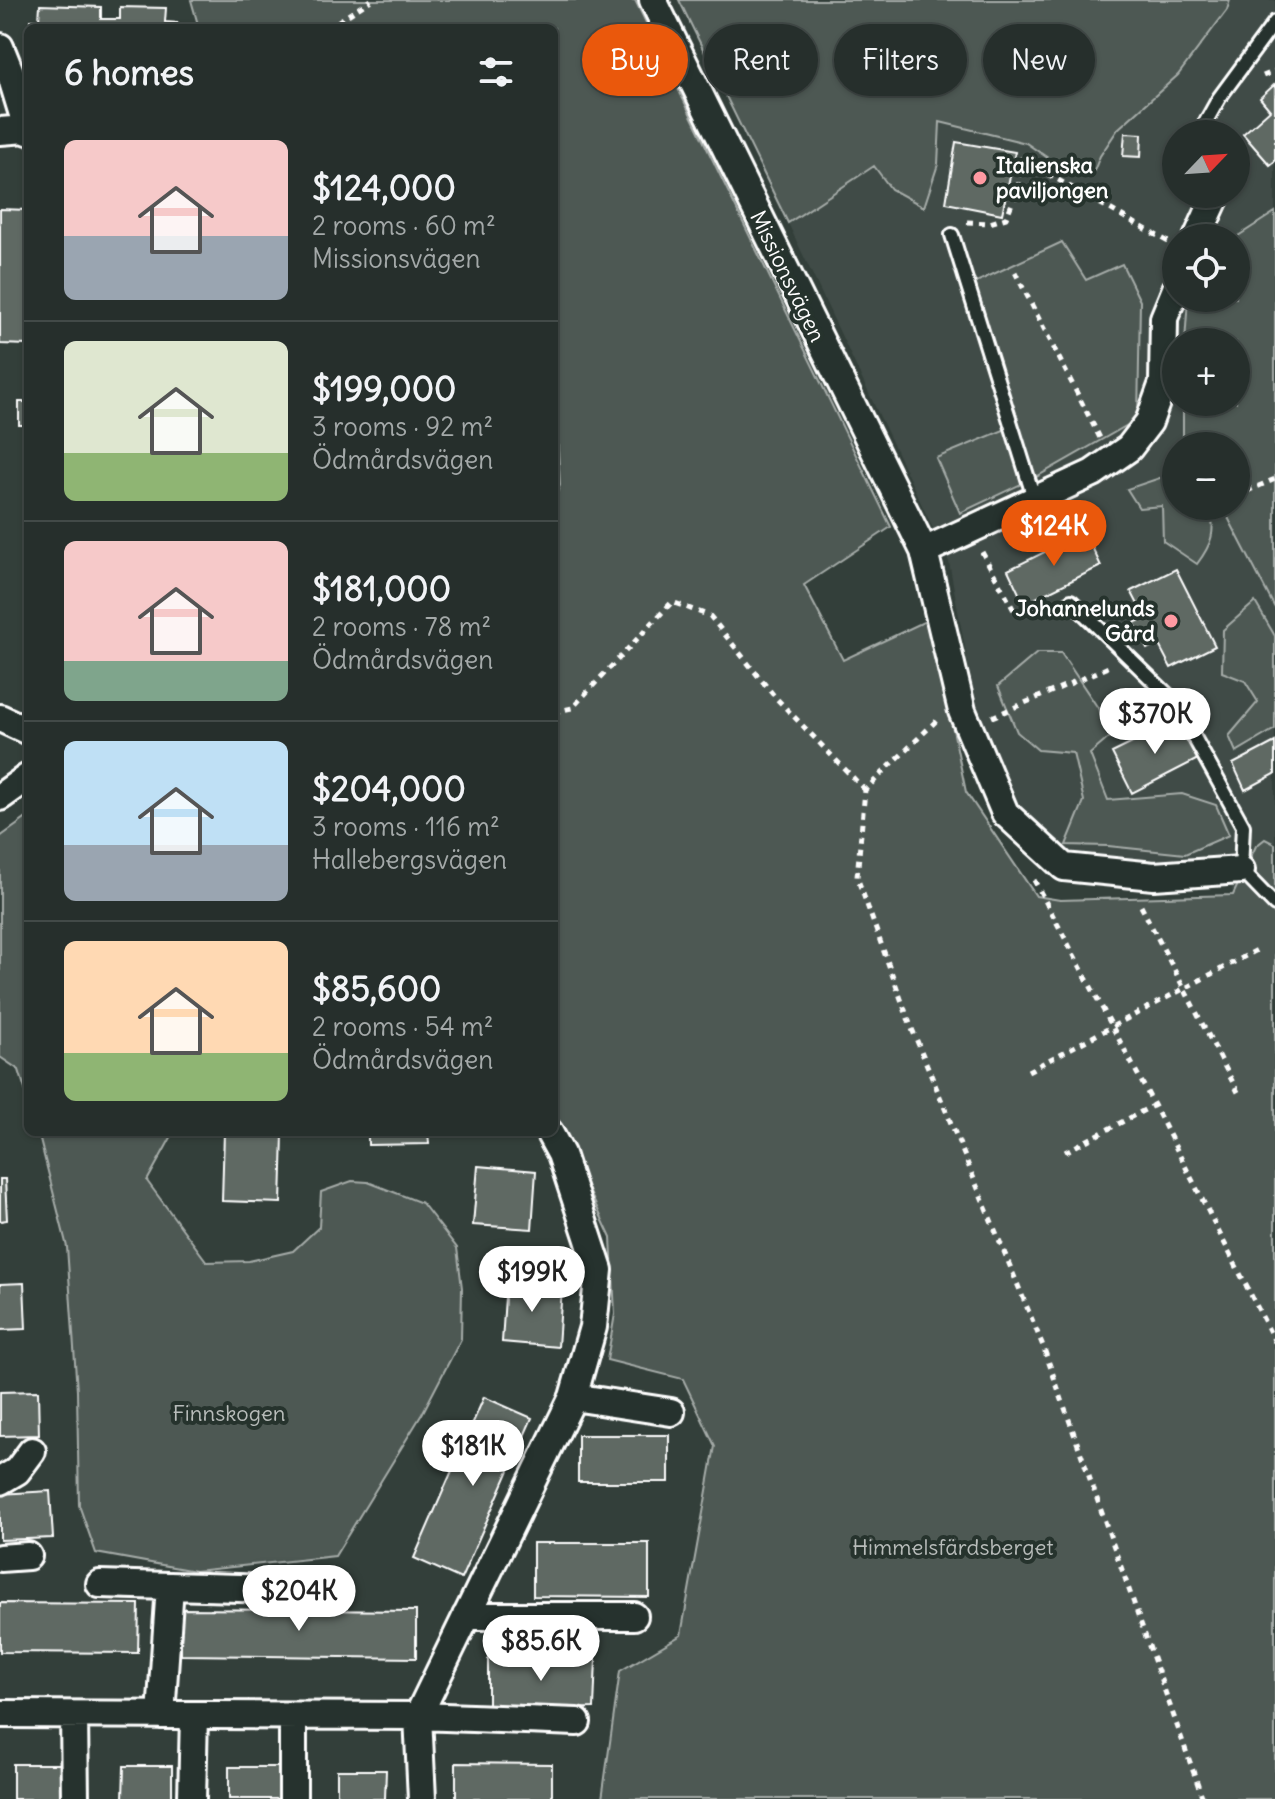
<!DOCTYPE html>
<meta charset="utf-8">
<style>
:root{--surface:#262f2c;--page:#323b38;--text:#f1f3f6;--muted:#a4a9a9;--line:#424a48;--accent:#ea580c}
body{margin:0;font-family:Delius,sans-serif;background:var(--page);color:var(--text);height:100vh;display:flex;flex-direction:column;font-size:30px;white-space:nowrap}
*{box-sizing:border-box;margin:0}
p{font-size:26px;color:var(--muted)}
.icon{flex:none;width:44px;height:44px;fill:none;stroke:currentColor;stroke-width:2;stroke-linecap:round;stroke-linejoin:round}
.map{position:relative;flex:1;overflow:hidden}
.sheet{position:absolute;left:24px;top:24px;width:534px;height:1112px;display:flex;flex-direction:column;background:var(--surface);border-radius:12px;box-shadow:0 2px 6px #0004,0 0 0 2px var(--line)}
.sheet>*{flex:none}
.top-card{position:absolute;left:582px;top:24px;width:572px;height:72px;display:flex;gap:16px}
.needle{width:52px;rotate:65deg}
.buttons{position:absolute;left:1162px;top:120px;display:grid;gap:16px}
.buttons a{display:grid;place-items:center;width:88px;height:88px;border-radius:50%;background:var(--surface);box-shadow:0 2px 6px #0004,0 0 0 2px var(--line);font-size:40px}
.price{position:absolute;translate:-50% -68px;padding:0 18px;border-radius:28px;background:#fff;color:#222;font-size:26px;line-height:52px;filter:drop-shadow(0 2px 4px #0008)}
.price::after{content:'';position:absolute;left:50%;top:48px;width:24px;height:18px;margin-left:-12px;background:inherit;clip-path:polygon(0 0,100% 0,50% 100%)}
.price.selected{background:var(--accent);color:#fff}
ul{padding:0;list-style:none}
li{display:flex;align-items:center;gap:24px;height:200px;padding:0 40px}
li+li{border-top:2px solid var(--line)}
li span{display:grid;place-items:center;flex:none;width:224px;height:160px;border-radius:12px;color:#555}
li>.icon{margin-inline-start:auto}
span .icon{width:96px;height:96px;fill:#fffc;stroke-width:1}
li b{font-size:34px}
h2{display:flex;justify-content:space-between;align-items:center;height:96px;padding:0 40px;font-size:34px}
.pill{padding:0 28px;border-radius:36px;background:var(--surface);box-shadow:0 2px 6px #0004,0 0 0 2px var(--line);font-size:28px;line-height:72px}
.pill.selected{background:var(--accent);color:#fff}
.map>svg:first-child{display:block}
</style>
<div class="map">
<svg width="1275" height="1799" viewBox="0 0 1275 1799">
<rect width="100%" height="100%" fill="#333f3a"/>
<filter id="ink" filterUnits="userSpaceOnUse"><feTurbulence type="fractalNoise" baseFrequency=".0125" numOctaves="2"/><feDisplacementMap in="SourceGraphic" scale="16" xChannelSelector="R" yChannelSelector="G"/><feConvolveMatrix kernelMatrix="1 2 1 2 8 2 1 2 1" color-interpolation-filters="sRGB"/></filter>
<g filter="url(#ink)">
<path fill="#404c47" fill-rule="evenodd" d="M1230,0h45v212l-40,26h-59v60h12l-3,44h-9v60h7v36l-4,8h-3v8l-10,22 -39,12 36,18 50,11 -3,-11h12l53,102v236l-10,-5 -9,7 -23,49 -6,-36 -67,7 -87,-8 -59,-51 -38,-100 -27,-145 -161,-339 86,-57 17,23 47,-25 1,-42 87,21 35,24 31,9 8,-20 18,-27 60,-54 49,-65zM1176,134h60v60h-60z"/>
<path fill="#4d5853" stroke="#a6aca9" stroke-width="2" d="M191,0h444l256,527 -87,58 39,75 87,-41 36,173 70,104 24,4 173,-5 23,-49 9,-7 10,5v955h-673l18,-128 61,-36 34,-189 -32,-67 -76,-19 8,-46 -4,-76 -57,-123v-615l6,-15 -6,-105v-352h-355z
M679,0h551l-3,10 -49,65 -60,54 -18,27 -8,20 -31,-9 -35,-24 -86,-21 -2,42 -14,43 -33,-18 -17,-23 -86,57z
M1275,212v396l-53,-102h14v-60h-57l4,-8v-36h53v-60h-51l3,-44h48l-1,-60z
M1062,242l24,38 36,-16 18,37 -2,118 -102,58 -76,36 -24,-55 80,-33 -42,-142z
M1176,454v52h34c6,26 2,38 -13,58l-34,-23 -1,-35 -23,2 -12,-19 39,-13z
M1255,602l20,34v93l-39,23 -7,-16 29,-34 -13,-21 -23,-9 1,-42z
M1037,653h24l37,55 12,29 -20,17 18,46 74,-6 34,11 13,30 -44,19 -77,-8 -42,-1 18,-44 -11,-48 -35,-3 -21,-18 -19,-46z
M28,817v282l-9,-29 -19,-13v-220z
M38,1132h136l-27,49 60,81 42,-1 44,-10 26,-24 2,-35 31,-11 16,1 54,21 35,45 5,40 -1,51 -39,75 -87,142 -140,15 -99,-18 -17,-48 -2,-114 -10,-144z"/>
<path fill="#5f6964" stroke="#fff" stroke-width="2" d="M40,5l61,2v12h19v-12l46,1 -1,14 13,1v5h-148v-8h9z
M1275,84v77l-5,4 -27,-31 27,-24 -10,-12z
M1125,133l17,1 -1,23 -18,-1z
M956,142l59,10 -13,62 -56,-11z
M0,209l28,1v135l-28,-1z
M19,402h9v264v-241h-9z
M1085,532l16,34 -77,38 -16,-34z
M1176,569l39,77 -44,22 -13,-25 -11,6 -13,-26 11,-5 -14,-27z
M1179,720l19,39 -66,34 -20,-40z
M1275,742v32l-30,16 -12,-26z
M224,1132l59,2 -2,69 -59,-2z
M368,1132h60l1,12 -61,1z
M478,1166l58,5 -4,58 -59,-4z
M0,1179h5l2,41 -7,1z
M506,1282l56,5 -4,60 -56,-5z
M24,1283l2,46 -26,1v-46z
M38,1391l1,44 -39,1v-44z
M484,1397l48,21 -71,161 -47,-21z
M578,1435h91v47h-91z
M50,1491l3,47 -53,2v-46z
M533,1543h116v54l-116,-1z
M0,1603l139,1 -1,49 -138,-1z
M181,1609l235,2v47l-235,-3z
M488,1656l108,3 -2,49 -106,1z
M456,1763l96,1v35h-96z
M13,1764h48v35h-48z
M124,1766h48v33h-49z
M229,1767h49v32h-49z
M337,1770h49l-1,29h-48z"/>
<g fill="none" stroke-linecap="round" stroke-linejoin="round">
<g stroke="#fff" stroke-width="18">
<path id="service" d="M1199,134l20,-36 56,-76
M952,235l83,266
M1071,601l103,100 69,125 -2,44 34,35"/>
</g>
<g stroke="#fff" stroke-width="32">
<path id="minor" d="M653,0l271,551 38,160 43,102 59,54 90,9 87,-6
M0,47l10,25 18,59
M0,131l26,-2
M1197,238l20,-44
M924,551l169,-78 36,-25 20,-26 14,-39 1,-65 12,-29
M0,718l28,13
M0,797l28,-20
M573,1397l98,15
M0,1481l17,-10 15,-20
M0,1558l28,-2
M100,1584l205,6
M466,1616h168
M0,1714l418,2 159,6
M74,1715l1,84
M161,1715l9,-129
M293,1716v83
M192,1799l2,-84
M422,1799l-4,-83 155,-319 20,-70 6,-57 -38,-116 -12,-22"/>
</g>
<path stroke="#fff" stroke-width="5" stroke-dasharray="6 6" stroke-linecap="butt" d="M328,28l43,-28
M1263,76l12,-5
M967,222l23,1 16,-5 12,-29 3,-30 151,85
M1015,272l85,166
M1236,496l39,-17
M982,552l34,62 38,-9
M554,712l18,-4 100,-106 38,14 65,81 90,93
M992,717l119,-51
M936,721l-71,69 -8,87 53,147 133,322 160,453
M1034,880l120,225 121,237
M1141,906l99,190
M1028,1071l229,-121
M1065,1152l89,-47"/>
<use href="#service" stroke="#26332d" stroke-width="12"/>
<use href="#minor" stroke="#26332d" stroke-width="26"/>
</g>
</g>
<g fill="#ff9aa2" stroke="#26332d" stroke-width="3">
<circle cx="980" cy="178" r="8"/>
<circle cx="1171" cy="621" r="8"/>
</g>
<g text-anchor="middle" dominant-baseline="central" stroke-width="8" stroke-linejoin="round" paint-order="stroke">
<g font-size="22" font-weight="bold" fill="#fff" stroke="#26332d" text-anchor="start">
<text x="996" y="165">Italienska<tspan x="996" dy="25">paviljongen</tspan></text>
<text x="1155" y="608" text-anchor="end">Johannelunds<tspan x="1155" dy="25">Gård</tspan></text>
</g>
<g font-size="22" fill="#fff" stroke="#26332d">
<text transform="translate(788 276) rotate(64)">Missionsvägen</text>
</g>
<g font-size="22" fill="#b8bcba" stroke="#26332d">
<text x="229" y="1413">Finnskogen</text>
<text x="953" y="1547">Himmelsfärdsberget</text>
</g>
</g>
</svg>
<div class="buttons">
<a><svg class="needle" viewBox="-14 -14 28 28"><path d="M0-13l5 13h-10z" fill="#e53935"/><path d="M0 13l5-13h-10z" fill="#a4a9a9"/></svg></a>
<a><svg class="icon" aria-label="locate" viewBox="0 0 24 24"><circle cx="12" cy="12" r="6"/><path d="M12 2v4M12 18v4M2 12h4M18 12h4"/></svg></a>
<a>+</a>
<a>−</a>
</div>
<b class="price selected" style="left:1054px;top:568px">$124K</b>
<b class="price" style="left:1155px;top:756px">$370K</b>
<b class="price" style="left:532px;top:1314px">$199K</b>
<b class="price" style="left:473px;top:1488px">$181K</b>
<b class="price" style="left:299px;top:1633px">$204K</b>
<b class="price" style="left:541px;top:1683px">$85.6K</b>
<div class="top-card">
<a class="pill selected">Buy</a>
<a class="pill">Rent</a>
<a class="pill">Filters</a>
<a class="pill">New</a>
</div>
<section class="sheet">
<h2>6 homes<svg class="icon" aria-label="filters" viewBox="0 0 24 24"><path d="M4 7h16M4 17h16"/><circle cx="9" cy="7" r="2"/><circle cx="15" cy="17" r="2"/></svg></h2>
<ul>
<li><span style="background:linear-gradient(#f6c9c9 60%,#9aa5b1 0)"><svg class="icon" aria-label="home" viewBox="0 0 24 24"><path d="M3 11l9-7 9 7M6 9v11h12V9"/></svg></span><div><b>$124,000</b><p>2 rooms · 60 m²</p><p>Missionsvägen</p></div></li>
<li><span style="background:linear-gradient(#dfe7d0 70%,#8fb573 0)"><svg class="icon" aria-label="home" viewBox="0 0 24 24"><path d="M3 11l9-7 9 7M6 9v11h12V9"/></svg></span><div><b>$199,000</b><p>3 rooms · 92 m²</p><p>Ödmårdsvägen</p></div></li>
<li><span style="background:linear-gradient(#f6c9c9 75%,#7fa58c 0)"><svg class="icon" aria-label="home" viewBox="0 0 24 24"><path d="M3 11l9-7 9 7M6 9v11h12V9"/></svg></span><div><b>$181,000</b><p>2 rooms · 78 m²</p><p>Ödmårdsvägen</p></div></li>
<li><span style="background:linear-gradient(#bfe0f5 65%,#9aa5b1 0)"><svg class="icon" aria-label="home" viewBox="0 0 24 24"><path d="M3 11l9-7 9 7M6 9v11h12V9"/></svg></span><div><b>$204,000</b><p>3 rooms · 116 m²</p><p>Hallebergsvägen</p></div></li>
<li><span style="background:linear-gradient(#ffd9b3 70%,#8fb573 0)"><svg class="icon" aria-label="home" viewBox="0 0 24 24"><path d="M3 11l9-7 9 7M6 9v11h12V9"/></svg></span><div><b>$85,600</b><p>2 rooms · 54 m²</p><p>Ödmårdsvägen</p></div></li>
</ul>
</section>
</div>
